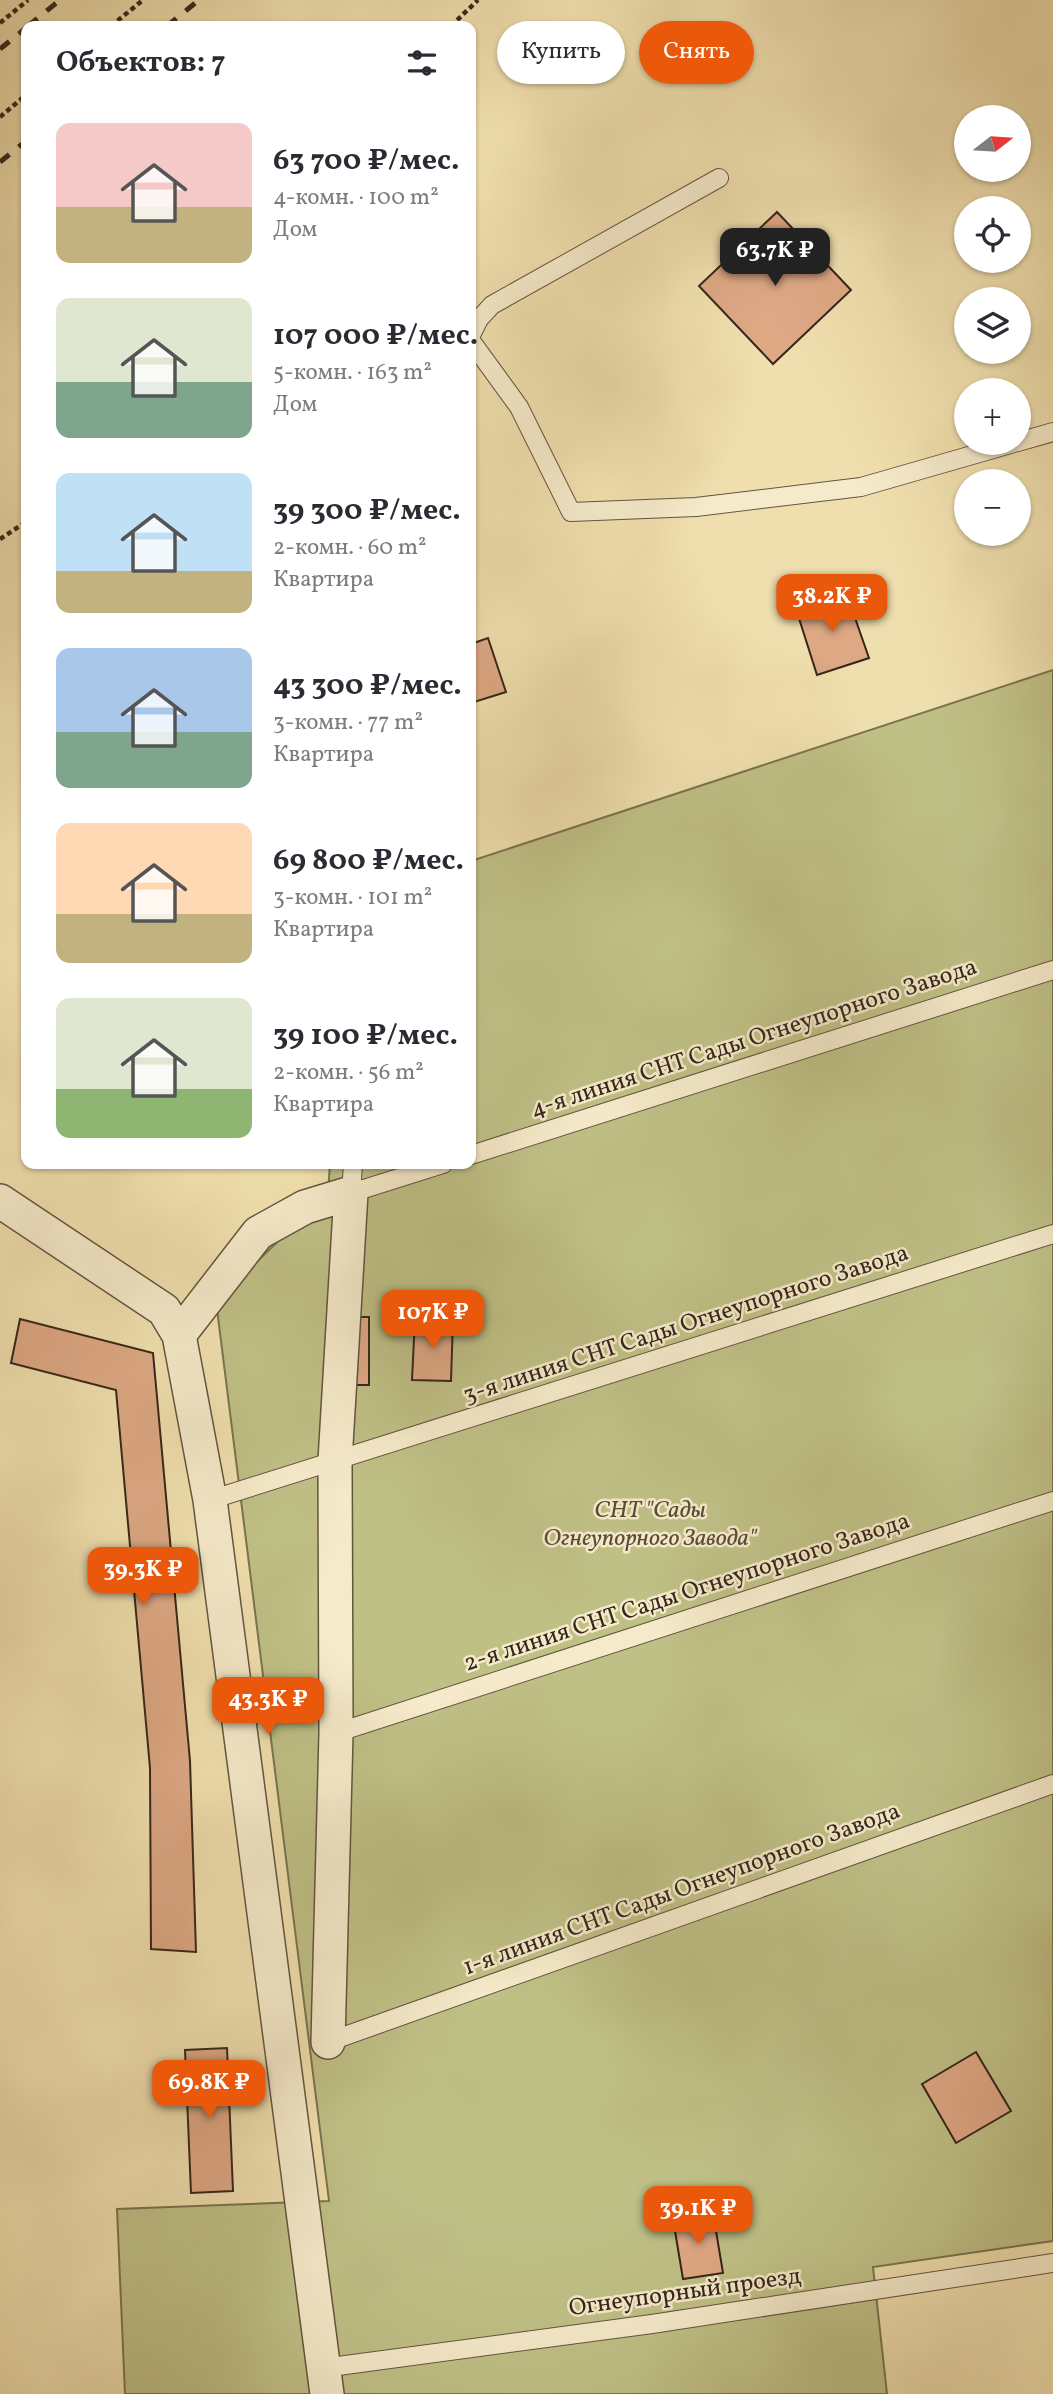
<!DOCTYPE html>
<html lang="ru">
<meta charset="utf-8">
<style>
:root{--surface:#fff;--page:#f7f7f7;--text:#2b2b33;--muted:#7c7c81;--accent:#ea580c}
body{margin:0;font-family:Vollkorn,serif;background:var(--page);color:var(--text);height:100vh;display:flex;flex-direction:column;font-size:26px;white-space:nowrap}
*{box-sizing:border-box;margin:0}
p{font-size:23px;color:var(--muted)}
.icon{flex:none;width:38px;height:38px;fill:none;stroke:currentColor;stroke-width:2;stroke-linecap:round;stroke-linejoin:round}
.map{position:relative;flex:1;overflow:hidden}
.sheet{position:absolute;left:21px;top:21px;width:455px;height:1148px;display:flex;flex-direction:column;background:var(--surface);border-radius:14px;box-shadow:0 2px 5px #0004}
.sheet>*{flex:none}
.banner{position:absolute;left:497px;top:21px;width:450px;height:63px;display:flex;gap:14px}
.needle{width:46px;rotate:73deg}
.controls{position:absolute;left:954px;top:105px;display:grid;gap:14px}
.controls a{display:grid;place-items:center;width:77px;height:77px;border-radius:50%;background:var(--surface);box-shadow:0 2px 5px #0004;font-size:35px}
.price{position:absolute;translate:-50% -60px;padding:0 16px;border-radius:14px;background:var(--accent);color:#fff;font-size:23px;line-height:46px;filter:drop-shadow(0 2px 4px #0008)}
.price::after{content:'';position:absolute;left:50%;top:42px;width:21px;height:16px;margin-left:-10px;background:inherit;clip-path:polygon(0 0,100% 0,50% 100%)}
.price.selected{background:#222;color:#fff}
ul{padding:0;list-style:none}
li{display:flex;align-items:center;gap:21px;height:175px;padding:0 35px}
li span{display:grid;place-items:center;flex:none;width:196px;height:140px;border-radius:14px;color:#555}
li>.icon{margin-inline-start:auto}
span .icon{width:84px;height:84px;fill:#fffc;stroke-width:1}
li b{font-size:30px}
h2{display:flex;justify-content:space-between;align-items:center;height:84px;padding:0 35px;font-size:30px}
.pill{padding:0 24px;border-radius:32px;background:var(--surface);box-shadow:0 2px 5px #0004;font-size:24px;line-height:63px}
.pill.selected{background:var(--accent);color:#fff}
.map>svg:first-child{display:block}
</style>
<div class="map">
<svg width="1053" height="2394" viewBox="0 0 1053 2394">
<rect width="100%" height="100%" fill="#f0dfae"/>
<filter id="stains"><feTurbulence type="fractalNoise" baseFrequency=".00286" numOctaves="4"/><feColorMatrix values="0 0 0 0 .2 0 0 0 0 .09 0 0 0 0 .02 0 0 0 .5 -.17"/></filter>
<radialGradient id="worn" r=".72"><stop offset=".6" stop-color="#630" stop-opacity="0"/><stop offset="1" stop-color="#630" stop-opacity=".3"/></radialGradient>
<path fill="#bfc086" stroke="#7a7350" stroke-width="2" d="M1053,670v1571l-180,26 14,127h-762l-8,-185 212,-8 -113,-900 112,-108 2,-29h141v-303z"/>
<path fill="#dea885" stroke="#35261a" stroke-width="2" d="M777,212l74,78 -78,74 -74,-78z
M846,592l23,66 -52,17 -21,-66z
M488,638l18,54 -35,11v-59z
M345,1317h24v68h-24z
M415,1318l38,1 -2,62 -39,-1z
M20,1319l133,34 37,408 6,191 -45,-3 -1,-181 -34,-378 -105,-27z
M227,2048l6,143 -42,2 -6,-143z
M976,2052l35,59 -55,32 -34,-59z
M713,2213l10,60 -40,6 -10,-60z"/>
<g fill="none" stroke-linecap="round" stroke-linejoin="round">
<g stroke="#64543f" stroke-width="20">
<path id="service" d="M471,335l8,-16 13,-14 227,-127
M471,341l48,66 52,105 125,-5 165,-20 153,-44
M1018,442l35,-10
M471,1155l582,-185
M353,1164l-2,29 92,-29
M210,1500l843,-266
M336,1733l717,-232
M328,2042l725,-258
M323,2368l329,-44 401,-61"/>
</g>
<g stroke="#64543f" stroke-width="36">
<path id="minor" d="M0,1201l164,109 15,25 31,165 117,894
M179,1335l79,-102 47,-26 46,-14 -16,268 1,272 -8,309"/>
</g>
<path stroke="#35261a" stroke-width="4.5" stroke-dasharray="5 3.5" stroke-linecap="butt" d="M0,23l28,-23
M111,26l32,-26
M451,26l27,-26
M0,117l26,-22
M0,539l26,-17"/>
<use href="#service" stroke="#f5eaca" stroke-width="18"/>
<use href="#minor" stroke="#f5eaca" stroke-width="33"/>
<path stroke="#35261a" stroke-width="5" stroke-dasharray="12 12" stroke-linecap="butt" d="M28,26l32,-26
M167,26l32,-26
M0,49l26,-21
M0,162l26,-21"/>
</g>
<g text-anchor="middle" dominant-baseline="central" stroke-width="5" stroke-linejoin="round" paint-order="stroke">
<g font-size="24" fill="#35261a" stroke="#f5eaca">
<text transform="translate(754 1039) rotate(-18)">4-я линия СНТ Сады Огнеупорного Завода</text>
<text transform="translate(686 1325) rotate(-18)">3-я линия СНТ Сады Огнеупорного Завода</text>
<text transform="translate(687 1593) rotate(-18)">2-я линия СНТ Сады Огнеупорного Завода</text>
<text transform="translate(682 1890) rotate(-20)">1-я линия СНТ Сады Огнеупорного Завода</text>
<text transform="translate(685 2293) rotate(-8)">Огнеупорный проезд</text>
</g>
<g font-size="24" font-style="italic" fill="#584c35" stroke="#f5eaca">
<text x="650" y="1511">СНТ "Сады<tspan x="650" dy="28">Огнеупорного Завода"</tspan></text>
</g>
</g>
<rect width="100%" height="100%" filter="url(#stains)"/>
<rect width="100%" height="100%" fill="url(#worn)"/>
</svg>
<div class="controls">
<a><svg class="needle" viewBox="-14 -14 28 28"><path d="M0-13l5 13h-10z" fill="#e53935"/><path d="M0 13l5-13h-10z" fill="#7c7c81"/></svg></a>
<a><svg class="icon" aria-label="locate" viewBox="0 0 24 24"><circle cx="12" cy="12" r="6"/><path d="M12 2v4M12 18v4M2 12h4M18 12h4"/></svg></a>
<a><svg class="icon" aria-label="layers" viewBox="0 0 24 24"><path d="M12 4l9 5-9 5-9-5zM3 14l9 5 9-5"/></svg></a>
<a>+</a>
<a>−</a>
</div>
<b class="price selected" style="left:775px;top:288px">63.7K ₽</b>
<b class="price" style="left:832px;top:634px">38.2K ₽</b>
<b class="price" style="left:433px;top:1350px">107K ₽</b>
<b class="price" style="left:143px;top:1607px">39.3K ₽</b>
<b class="price" style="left:268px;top:1737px">43.3K ₽</b>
<b class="price" style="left:209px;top:2120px">69.8K ₽</b>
<b class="price" style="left:698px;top:2246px">39.1K ₽</b>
<div class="banner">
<a class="pill">Купить</a>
<a class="pill selected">Снять</a>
</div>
<section class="sheet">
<h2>Объектов: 7<svg class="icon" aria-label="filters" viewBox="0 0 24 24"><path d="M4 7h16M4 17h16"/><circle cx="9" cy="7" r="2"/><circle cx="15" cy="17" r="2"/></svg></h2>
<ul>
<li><span style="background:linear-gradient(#f6c9c9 60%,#c2b280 0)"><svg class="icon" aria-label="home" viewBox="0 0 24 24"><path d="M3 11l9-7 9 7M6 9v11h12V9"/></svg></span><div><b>63 700 ₽/мес.</b><p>4-комн. · 100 m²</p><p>Дом</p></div></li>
<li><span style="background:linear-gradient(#dfe7d0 60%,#7fa58c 0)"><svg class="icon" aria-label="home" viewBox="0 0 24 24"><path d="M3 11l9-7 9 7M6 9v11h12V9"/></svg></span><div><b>107 000 ₽/мес.</b><p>5-комн. · 163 m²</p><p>Дом</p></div></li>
<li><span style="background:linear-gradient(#bfe0f5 70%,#c2b280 0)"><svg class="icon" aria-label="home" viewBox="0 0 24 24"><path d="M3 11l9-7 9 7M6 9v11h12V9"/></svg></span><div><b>39 300 ₽/мес.</b><p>2-комн. · 60 m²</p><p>Квартира</p></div></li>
<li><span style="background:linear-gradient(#a9c7e8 60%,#7fa58c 0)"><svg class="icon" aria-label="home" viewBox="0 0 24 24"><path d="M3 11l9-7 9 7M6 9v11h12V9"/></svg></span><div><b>43 300 ₽/мес.</b><p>3-комн. · 77 m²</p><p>Квартира</p></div></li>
<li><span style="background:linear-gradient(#ffd9b3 65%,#c2b280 0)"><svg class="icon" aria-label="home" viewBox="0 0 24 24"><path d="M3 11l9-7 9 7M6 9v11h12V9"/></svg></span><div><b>69 800 ₽/мес.</b><p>3-комн. · 101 m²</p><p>Квартира</p></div></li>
<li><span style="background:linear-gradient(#dfe7d0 65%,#8fb573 0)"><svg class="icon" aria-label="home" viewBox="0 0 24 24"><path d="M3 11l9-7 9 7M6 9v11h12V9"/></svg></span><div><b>39 100 ₽/мес.</b><p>2-комн. · 56 m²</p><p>Квартира</p></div></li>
</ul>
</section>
</div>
